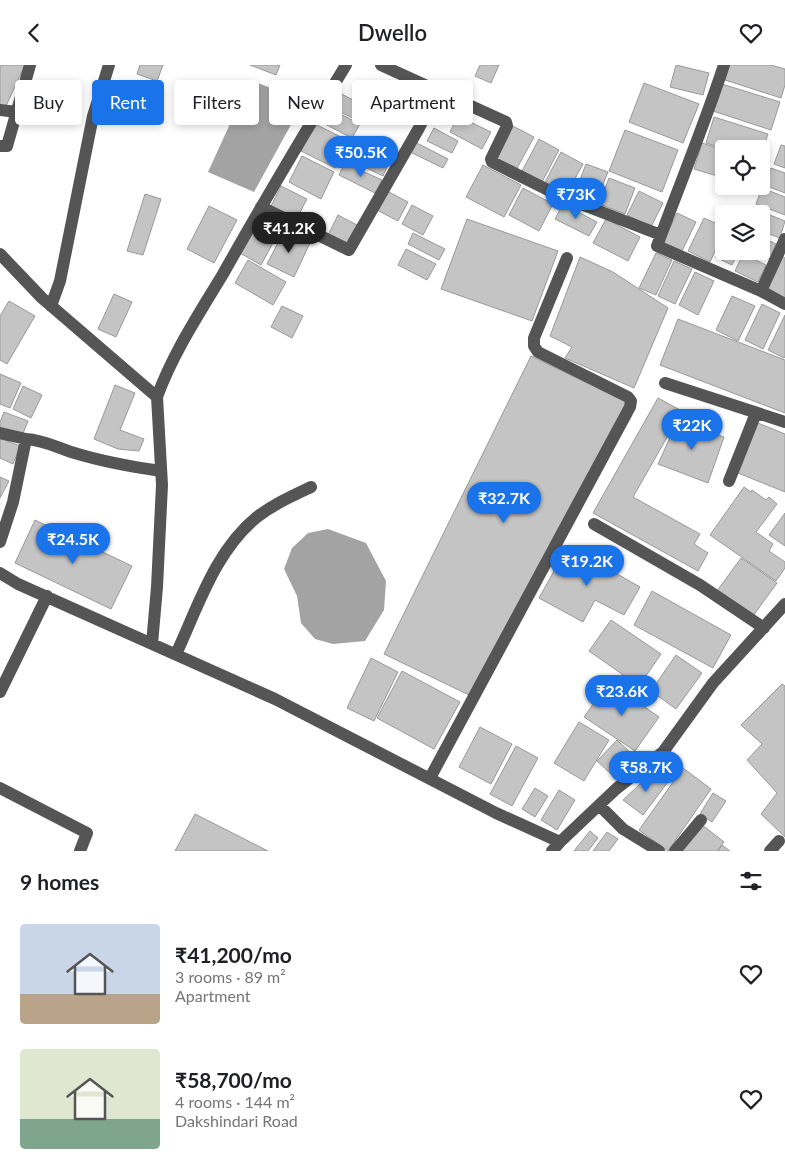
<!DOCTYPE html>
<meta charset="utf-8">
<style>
:root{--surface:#fff;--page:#f2f2f2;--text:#202124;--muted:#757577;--accent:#1a73e8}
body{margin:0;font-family:Lato,sans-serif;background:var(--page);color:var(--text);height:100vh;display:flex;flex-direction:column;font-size:19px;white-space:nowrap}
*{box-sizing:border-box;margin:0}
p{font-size:16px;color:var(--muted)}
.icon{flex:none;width:28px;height:28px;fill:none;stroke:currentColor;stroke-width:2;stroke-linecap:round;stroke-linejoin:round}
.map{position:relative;height:786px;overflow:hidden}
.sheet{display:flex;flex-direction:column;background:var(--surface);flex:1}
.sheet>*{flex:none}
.guide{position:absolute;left:15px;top:15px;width:500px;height:45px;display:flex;gap:10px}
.tools{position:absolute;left:715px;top:75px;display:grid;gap:10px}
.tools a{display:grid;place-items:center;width:55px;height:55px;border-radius:5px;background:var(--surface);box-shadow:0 2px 8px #0003;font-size:25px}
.price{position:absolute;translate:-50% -42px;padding:0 11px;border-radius:18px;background:var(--accent);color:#fff;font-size:16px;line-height:32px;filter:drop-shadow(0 1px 2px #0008)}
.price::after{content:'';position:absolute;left:50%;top:30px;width:15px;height:11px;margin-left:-8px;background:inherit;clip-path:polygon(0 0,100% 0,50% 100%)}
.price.selected{background:#222;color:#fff}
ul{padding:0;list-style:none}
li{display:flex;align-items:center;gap:15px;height:125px;padding:0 20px}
li span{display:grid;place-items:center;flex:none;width:140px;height:100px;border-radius:5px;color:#555}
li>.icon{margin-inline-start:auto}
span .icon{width:60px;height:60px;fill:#fffc;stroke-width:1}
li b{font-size:21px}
h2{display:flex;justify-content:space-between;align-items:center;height:60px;padding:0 20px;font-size:21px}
.tag{padding:0 18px;border-radius:5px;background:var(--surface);box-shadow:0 2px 8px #0003;font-size:18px;line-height:45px}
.tag.selected{background:var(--accent);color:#fff}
header{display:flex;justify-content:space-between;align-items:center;height:65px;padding:0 20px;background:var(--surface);font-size:22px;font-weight:600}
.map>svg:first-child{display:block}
</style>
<header><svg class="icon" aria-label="back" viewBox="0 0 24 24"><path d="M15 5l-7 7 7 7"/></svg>Dwello<svg class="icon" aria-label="heart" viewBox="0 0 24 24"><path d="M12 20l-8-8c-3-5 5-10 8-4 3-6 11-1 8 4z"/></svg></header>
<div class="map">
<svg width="785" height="786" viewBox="0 0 785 786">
<rect width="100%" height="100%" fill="#fff"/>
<path fill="#a3a3a3" d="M250,15l54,21 -50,91 -46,-20z
M328,464l38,14 20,38 -2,29 -19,31 -32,3 -18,-5 -14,-16 -4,-27 -13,-27 8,-21 16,-15z"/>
<path fill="#c4c4c4" stroke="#999" d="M0,0h25l-20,43 -5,-2z
M140,0h23l-6,16 -20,-7z
M250,0h30l-4,10z
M480,0h19l-8,18 -16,-7z
M676,0l33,8 -6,22 -33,-8z
M729,0h42l14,4v16l-4,13 -56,-18z
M389,15l14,7 -14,25 -13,-7z
M644,18l55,21 -16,39 -54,-21z
M722,19l58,18 -9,28 -58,-19z
M407,23l21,11 -12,23 -21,-10z
M336,26l34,18 -7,14 -35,-17z
M434,36l14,7 -8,16 -14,-7z
M326,42l34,17 -8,14 -33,-17z
M458,51l33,16 -9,17 -32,-17z
M714,52l54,17 -7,22v-7h-36l-19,-6z
M315,59l34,17 -14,27 -34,-17z
M511,60l23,12 -18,33 -22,-11z
M434,63l24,13 -6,12 -25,-12z
M625,65l53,20 -16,42 -53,-21z
M539,74l20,11 -18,34 -20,-11z
M356,76l35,17 -8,18 -35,-17z
M415,77l33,17 -5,9 -33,-16z
M702,78l22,7v28l-30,-9z
M781,80l4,1v22l-11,-4z
M561,87l22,12 -17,31 -22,-11z
M302,91l32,16 -13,27 -32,-17z
M345,98l37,17 -7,13 -36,-18z
M586,99l22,8 -11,27 -21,-9z
M483,100l38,20 -17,32 -38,-20z
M771,103l14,5v20l-21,-8z
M609,113l26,10 -10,26 -26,-10z
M281,121l26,13 -12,23 -25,-14z
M523,123l30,16 -14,27 -30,-16z
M762,123l23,9v18l-29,-11z
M387,126l21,11 -10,19 -21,-11z
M639,126l24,12 -12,24 -24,-12z
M145,129l16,5 -18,56 -16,-4z
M563,139l34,18 -8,14 -34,-17z
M412,140l21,11 -10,19 -21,-11z
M209,141l28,14 -23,43 -27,-14z
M752,143l33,13 -5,17 -19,-7v-17h-11z
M677,148l19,9 -14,29 -19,-9z
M338,150l19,10 -10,20 -19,-10z
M704,153l20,9v5l-14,30 -22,-11z
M467,154l91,32 -26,70 -91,-32z
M606,154l34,18 -12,24 -35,-18z
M252,166l21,12 -12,22 -21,-12z
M284,166l26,12 -16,34 -27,-13z
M413,168l32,16 -6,11 -31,-16z
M761,172l17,8 -6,15 -19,-9h8z
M724,175v11h15l-7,14 -17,-8z
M406,184l30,15 -9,16 -29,-15z
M656,188l16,7 -16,35 -17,-7z
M743,189l23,11 -8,17 -23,-11z
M782,191l3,2v40l-18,-8z
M580,192l33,15 55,36 -34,80 -69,-30 7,-11 -22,-11z
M248,195l38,22 -13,23 -38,-22z
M674,196l18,8 -17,35 -17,-8z
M695,207l19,9 -16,34 -19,-10z
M114,229l18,8 -16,35 -18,-8z
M732,231l23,10 -17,35 -22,-11z
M9,236l26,15 -28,48 -7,-4v-44z
M762,239l18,9 -17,36 -18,-9z
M282,241l21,10 -11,22 -21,-11z
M785,250v42l-1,1 -16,-8z
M678,254l107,41v53l-125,-48z
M531,291l96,46 -158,293 -85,-41z
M0,309l21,9 -11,25 -10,-4z
M115,320l20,8 -15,37 24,9 -5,12 -21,-2 -24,-10z
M23,321l19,9 -11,23 -18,-9z
M658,333l24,13 -49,86 67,37 -6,10 14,9 -10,18 -105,-58z
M4,347l24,9 -8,20 -20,-8v-11z
M678,355l46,17 -16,46 -50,-19z
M758,358l27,11v58l-47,-19z
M0,373l20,8 -7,18 -13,-6z
M0,412l9,4 -9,17z
M744,422l7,5 1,-2 14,10 3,-3 8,7 -21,28 17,12 -4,7 16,11v6l-9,13 -66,-46z
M785,448v33l-16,-11z
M35,455l97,46 -21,43 -96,-46z
M568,481l72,41 -16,28 -29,-15 -12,22 -44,-24z
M741,493l36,25 -24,33 -36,-25z
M652,526l79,44 -18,33 -79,-43z
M611,555l50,34 -22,32 -50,-35z
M676,590l26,18 -26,36 -25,-18z
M371,593l27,14 -24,49 -27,-13z
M402,606l58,31 -26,47 -57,-31z
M609,617l50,35 -24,34 -51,-34z
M782,619l3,2v151l-24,-23 16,-21 -30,-33 15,-16 -21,-19z
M579,657l30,18 -25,41 -30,-18z
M480,662l32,17 -21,40 -32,-17z
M617,675l14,13 -20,21 -14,-13z
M516,681l22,12 -26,48 -22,-12z
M683,703l28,21 -43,62 -29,-21z
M655,705l13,12 -25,33 -20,-15z
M535,723l13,8 -13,21 -13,-8z
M559,725l16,10 -18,30 -16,-10z
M713,728l13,8 -14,21 -12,-8z
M195,749l73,37h-93z
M701,759l23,18 -7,9h-37z
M590,766l8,7 -10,13h-14z
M607,767l11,7 -9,12h-16z
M722,780l8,6h-12z"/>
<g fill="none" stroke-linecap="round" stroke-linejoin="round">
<path stroke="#555" stroke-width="12" d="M381,0l125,57 1,4 -16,33 1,3 68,34 101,39
M724,0c-20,61 -45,121 -67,181l104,45 24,13
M0,45l17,2
M0,81h7l23,-81
M261,142l88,43 70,-122 19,-38
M0,189l42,44 115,99 5,88 -5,102 -5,57
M761,226l24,-52
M51,241l9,-25 33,-165 16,-51
M665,318l120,39
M157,332c16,-44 42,-83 66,-123 40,-71 81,-140 123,-209
M0,368l26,6
M729,416l27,-68
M594,459l106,61 64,43
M0,477l13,-40 13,-63c19,1 34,10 52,15 27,8 55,13 83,17
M0,508l18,11 257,115 221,114 64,29
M176,589c22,-47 39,-103 81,-137 17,-13 35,-21 54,-30
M0,627l47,-96
M430,713l200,-371 1,-6 -3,-4 -90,-45 -4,-6v-8l33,-80
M0,723l87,45 -7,18
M599,740l24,24 36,22
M552,786l8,-9 56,-53 47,-37 50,-69 72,-79
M675,786l26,-31
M770,786l9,-10"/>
</g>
</svg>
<div class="tools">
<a><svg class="icon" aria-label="locate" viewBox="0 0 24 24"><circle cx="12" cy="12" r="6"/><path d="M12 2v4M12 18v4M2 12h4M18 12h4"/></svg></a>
<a><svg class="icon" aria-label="layers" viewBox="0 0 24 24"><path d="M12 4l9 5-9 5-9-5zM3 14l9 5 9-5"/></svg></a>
</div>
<b class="price" style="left:361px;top:113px">₹50.5K</b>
<b class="price" style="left:576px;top:155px">₹73K</b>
<b class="price selected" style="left:289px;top:189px">₹41.2K</b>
<b class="price" style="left:692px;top:386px">₹22K</b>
<b class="price" style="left:504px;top:459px">₹32.7K</b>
<b class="price" style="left:73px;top:500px">₹24.5K</b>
<b class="price" style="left:587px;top:522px">₹19.2K</b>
<b class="price" style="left:622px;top:652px">₹23.6K</b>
<b class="price" style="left:646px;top:728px">₹58.7K</b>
<div class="guide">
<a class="tag">Buy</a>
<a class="tag selected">Rent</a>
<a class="tag">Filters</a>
<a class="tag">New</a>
<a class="tag">Apartment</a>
</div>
</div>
<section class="sheet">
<h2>9 homes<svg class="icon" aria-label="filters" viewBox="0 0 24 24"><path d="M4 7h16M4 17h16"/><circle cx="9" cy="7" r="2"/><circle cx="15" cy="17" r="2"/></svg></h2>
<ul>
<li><span style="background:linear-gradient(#c9d6e8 70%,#b9a48a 0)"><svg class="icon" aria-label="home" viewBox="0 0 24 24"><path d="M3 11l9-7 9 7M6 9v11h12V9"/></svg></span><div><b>₹41,200/mo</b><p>3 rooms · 89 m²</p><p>Apartment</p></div><svg class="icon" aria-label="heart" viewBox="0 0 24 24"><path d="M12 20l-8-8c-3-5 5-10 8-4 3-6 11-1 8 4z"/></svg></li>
<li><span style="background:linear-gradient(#dfe7d0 70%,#7fa58c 0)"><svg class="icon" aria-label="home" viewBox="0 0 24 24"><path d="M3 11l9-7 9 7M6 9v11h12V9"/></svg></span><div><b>₹58,700/mo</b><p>4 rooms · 144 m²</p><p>Dakshindari Road</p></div><svg class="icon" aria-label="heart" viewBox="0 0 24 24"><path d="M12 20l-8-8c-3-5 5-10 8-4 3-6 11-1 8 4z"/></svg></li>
</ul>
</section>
